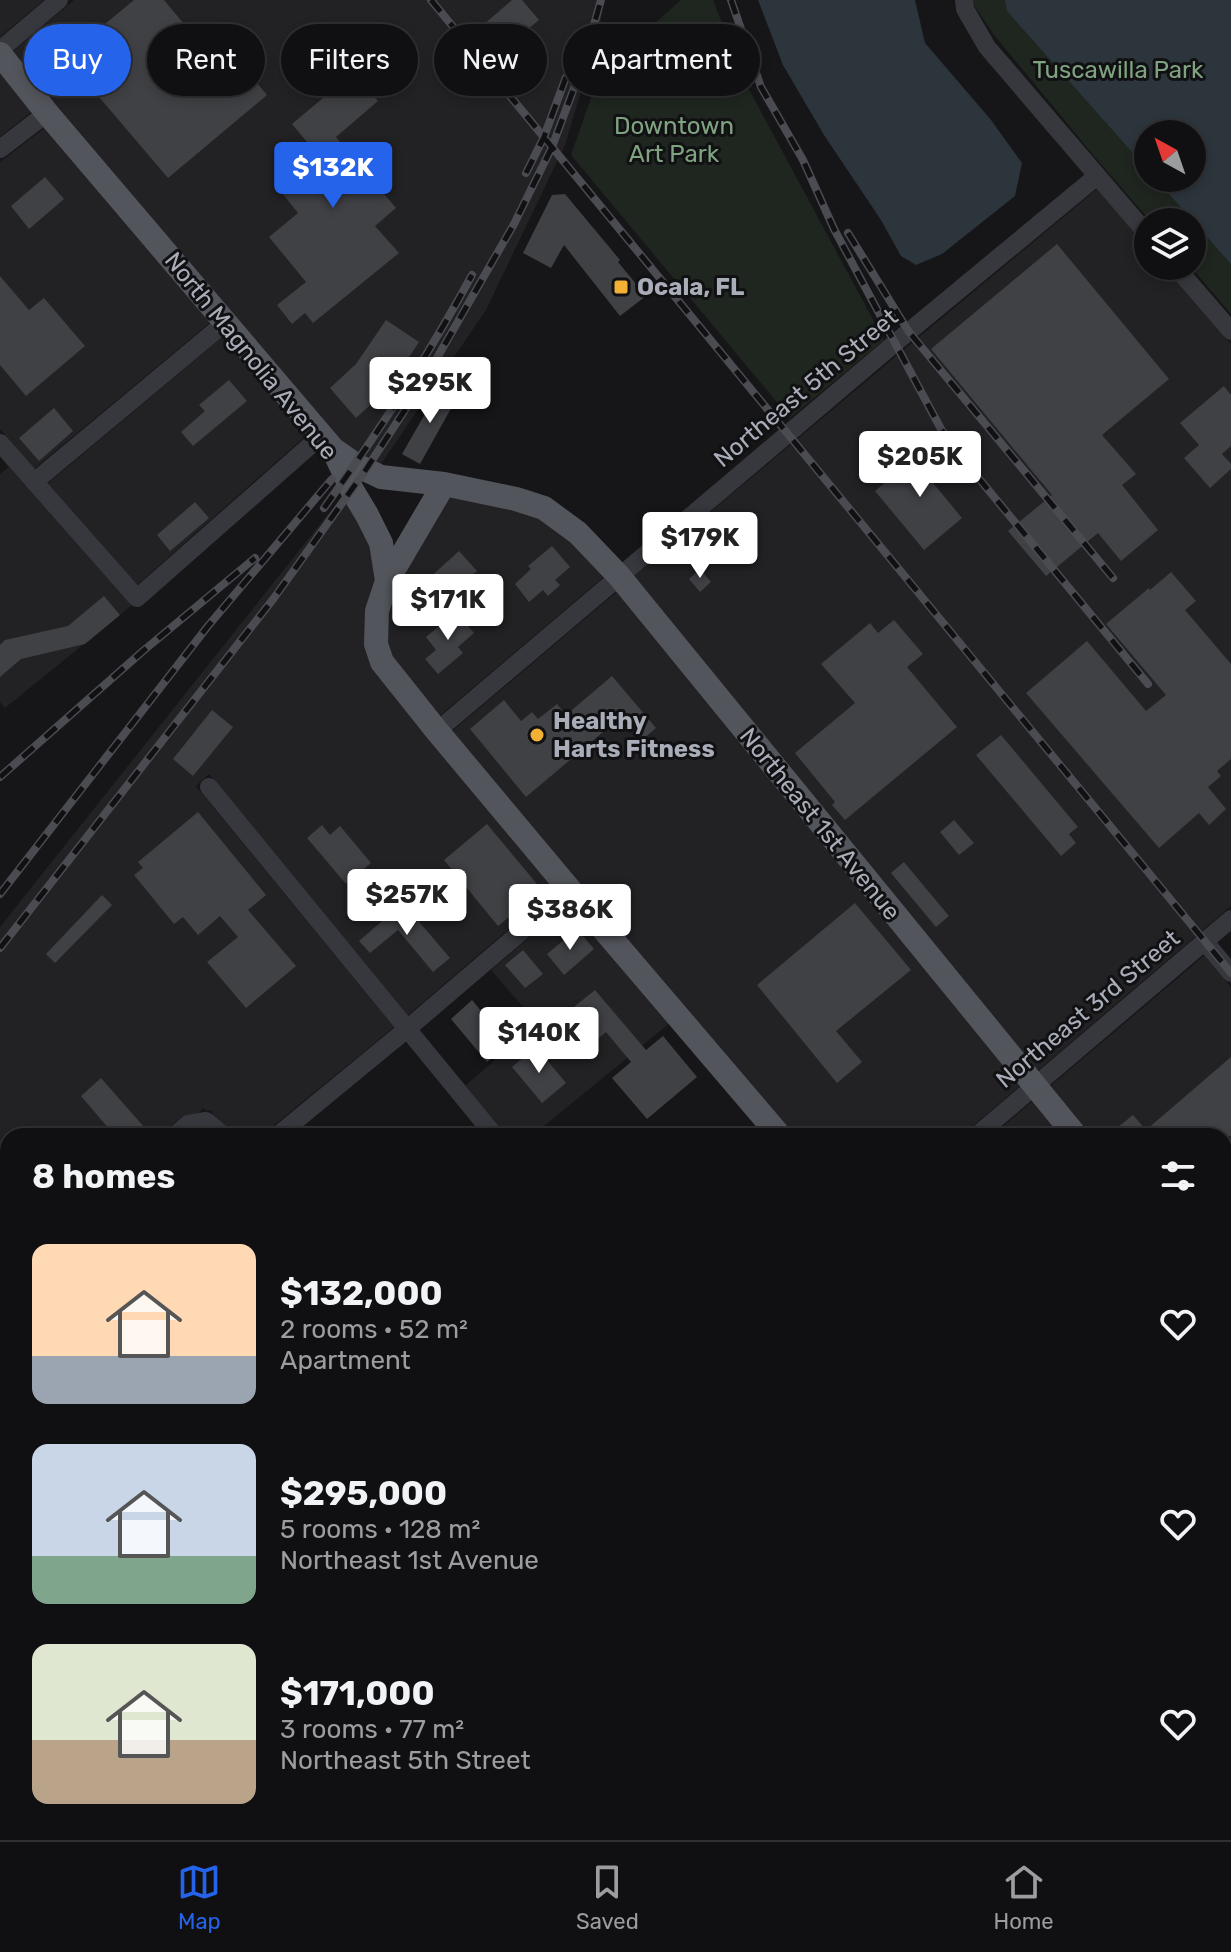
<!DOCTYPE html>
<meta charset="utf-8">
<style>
:root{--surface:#101012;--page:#19191b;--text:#f1f3f6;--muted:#9c9d9f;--line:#303032;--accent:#2563eb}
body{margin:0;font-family:Rubik,sans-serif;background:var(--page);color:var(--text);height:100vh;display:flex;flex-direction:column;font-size:30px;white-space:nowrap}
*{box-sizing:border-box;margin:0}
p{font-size:26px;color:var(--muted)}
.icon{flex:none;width:44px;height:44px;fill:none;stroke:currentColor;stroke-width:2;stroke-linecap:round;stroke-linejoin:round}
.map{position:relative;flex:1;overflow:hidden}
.drawer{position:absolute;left:0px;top:1128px;width:1232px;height:712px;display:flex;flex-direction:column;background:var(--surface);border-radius:24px 24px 0 0;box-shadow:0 4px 12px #0003,0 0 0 2px var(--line)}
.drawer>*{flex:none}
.top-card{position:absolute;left:24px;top:24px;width:800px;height:72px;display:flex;gap:16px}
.needle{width:52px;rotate:320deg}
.controls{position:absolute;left:1134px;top:120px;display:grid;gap:16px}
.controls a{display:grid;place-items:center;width:72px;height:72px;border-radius:50%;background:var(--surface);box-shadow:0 4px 12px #0003,0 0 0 2px var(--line);font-size:40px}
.price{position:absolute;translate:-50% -68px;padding:0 18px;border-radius:8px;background:#fff;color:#222;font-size:26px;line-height:52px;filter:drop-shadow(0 2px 4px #0008)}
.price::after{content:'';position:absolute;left:50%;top:48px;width:24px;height:18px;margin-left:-12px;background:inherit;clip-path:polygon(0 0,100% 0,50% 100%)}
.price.selected{background:var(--accent);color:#fff}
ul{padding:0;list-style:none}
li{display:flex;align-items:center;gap:24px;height:200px;padding:0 32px}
li span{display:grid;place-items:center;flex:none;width:224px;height:160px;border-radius:16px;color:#555}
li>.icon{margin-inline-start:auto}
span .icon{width:96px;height:96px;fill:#fffc;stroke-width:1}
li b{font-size:34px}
h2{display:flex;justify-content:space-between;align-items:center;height:96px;padding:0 32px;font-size:34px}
.pill{padding:0 28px;border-radius:36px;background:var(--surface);box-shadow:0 4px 12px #0003,0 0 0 2px var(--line);font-size:28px;line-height:72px}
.pill.selected{background:var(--accent);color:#fff}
.dock{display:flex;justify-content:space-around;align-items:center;height:112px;border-top:2px solid var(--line);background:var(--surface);font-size:22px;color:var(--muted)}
.dock a{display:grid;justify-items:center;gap:4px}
.dock .selected{color:var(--accent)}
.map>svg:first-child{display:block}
</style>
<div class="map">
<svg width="1231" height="1840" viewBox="0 0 1231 1840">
<rect width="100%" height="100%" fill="#161618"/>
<path fill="#222225" d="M0,0h44l-44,37z
M74,0h529l-3,28 -35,117 -79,165 -107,157 -38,-23 -330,-391z
M0,67l34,43 -34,27z
M47,126l166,194 -179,149 -34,-40v-267z
M1097,189l51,59v18h16l67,78v562l-196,167 -403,-495 263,-221z
M225,335l84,98 -172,152 -90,-101z
M9,467l123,138 -127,103 -5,-6v-228z
M344,494l29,51 5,33 -11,64 190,246 -150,128 -198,-242 -13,12 198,241 -133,109h-25l-9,-9 -14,-11 -1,-6 -5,1 -4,-3 -4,5 -17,4 -23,19h-151v32l-8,-9v-232z
M449,495l92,21 31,24 34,35 -169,143 -47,-60 -5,-14 2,-30 7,-24 4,-1 -1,-6z
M619,590l403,494 -61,52h-170l-341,-403z
M570,903l101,119 -139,114h-26l-41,-50 72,-63 -46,-53z
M1205,955l26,32v192l-7,6v-49h-136l-40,-48z
M1034,1100l31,36h-74z
M0,1185l8,9v70l-8,7z
M1231,1205v104l-7,-9v-89z
M8,1290v198l-8,-9v-182z
M1231,1467v207l-7,-9v-192z
M0,1506l8,10v31l-8,-7z
M8,1744v38l-8,-3v-28z
M1231,1793v47h-57l10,-8h40v-33z
M121,1832h74l6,8h-65z
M816,1832h241l7,8h-241z"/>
<path fill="#1e261f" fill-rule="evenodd" d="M681,0h32l32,82 139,258 -94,78 -219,-263 29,-83z
M973,0h258v314l-41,-48h2v-44h-41l-57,-66 -100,-121 -21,-31zM1148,134h44v44h-44z"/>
<path fill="#2c353c" d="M758,0h157l10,43 66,77 31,43 -7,33 -73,58 -26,11 -15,-9 -20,-36 -57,-85 -41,-70z
M1005,0h226v264l-76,-86h37v-44h-44v36l-141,-159z"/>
<path fill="#404145" d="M134,0h30l49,59 14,-12 40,48 -99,83 -103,-121z
M512,0h10l17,20 -37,30 -20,-24z
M354,72l24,29 -42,36 60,71 -21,18 24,27 -86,70 -8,-10 -13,11 -15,-19 29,-23 -37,-45 29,-24 -16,-20 40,-33 -30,-36z
M45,177l19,22 -35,30 -18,-23z
M565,194l55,66 -2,2 28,34 -26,20 -56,-71 -13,23 -28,-15 29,-58z
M1057,244l112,135 -67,56 34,39 -14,11 36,45 -37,31 -23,-28 -52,43 -38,-45 44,-36 -121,-146z
M0,276l29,34 15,-12 41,48 -59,50 -26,-31z
M386,320l33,22 -32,48 -31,28 -26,-30 26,-24z
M229,380l18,21 -54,45 -12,-14 24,-21 -6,-6z
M441,386l17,10 -38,68 -18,-10z
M1224,386l7,9v51l-9,8 9,10v5l-21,19 -26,-30 15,-13 -19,-22z
M54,408l19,23 -34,30 -20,-23z
M937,439l11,13 -24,20 38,46 -38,32 -49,-59z
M195,502l14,16 -39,33 -13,-16z
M552,546l18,21 -15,13 5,5 -12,11 -5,-6 -14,12 -14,-18 16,-15 -3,-3z
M459,551l18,20 -33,29 -18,-19z
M700,569l11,13 -11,10 -11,-13z
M1171,572l25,29 -11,9 46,54v95l-14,12 4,5 -13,11 18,22 -17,16 -10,-12 -40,35 -133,-155 61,-52 59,70 20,-16 -60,-71 43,-36 1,2z
M104,596l16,19 -35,29 -64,15 -21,18v-32l5,-5 63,-14z
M456,612l18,21 -16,14 5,6 -25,21 -13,-15 11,-9 -10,-13z
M894,620l29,34 -16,13 50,60 -112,93 -13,-15 3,-3 -40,-49 60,-50 -34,-39 49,-41 8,10z
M612,676l44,52 -15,13 -20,-24 -95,80 -56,-68 34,-29 17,21 11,-9 6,7 19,-15 9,11z
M212,710l21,17 -40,49 -20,-17z
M1001,735l77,92 -9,7 7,9 -15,13 -85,-101z
M198,812l68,83 -18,15 48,56 -50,42 -39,-46 31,-25 -18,-21 -22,19 -15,-18 -9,7 -40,-49 9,-7 -5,-6z
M954,820l20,23 -15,12 -19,-23z
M487,824l55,66 -44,36 -54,-66z
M322,825l8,10 10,-9 31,37 -25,21 -39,-46z
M904,862l45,54 -13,11 -45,-54z
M102,895l10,10 -57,58 -9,-9z
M403,903l47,55 -17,14 -35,-42 -28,23 -11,-12z
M855,903l56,67 -75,61 26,31 -25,21 -80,-98z
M577,929l17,20 -30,26 -17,-21z
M523,950l20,24 -18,14 -20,-23z
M595,990l51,60 17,-14 34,41 -50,42 -35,-41 19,-16 -25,-30 -25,21 -26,-31z
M472,1000l37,44 -22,18 -36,-43z
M536,1047l30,36 -24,20 -30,-36z
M1231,1057v79h-124l26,-21 13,15z
M101,1078l43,49 -10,9h-19l-34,-40z"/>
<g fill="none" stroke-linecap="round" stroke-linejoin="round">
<path stroke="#37383d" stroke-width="18" d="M964,0l1,9 22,38 161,188
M0,50l59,-50
M0,149l47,-36
M1175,266l56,65
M0,443l137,155 185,-163
M34,482l192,-160
M437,731l458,-388 202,-167
M209,787l286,349
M1205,942l26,31
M174,1136l14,-12 18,-3 18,15
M277,1136l130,-107 163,-139
M976,1136l255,-217
M0,1173l8,9
M1224,1197l7,-6
M0,1284l8,-7
M1224,1460l7,-6
M0,1492l8,10
M805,1832l7,8
M1068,1832l7,8
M447,1840l10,-8
M768,1840l10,-8"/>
<path stroke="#53555c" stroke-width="24" d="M0,54l47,59 286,336 19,41 15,25 14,28 6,38 -10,30 -1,33 6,18 55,69 133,159 210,246
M333,449l23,16 25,12 63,7 72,15 28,9 34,25 41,43 457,560
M387,581l57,-97
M1224,1314l7,9
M1224,1679l7,8
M1224,1742l7,-6
M1224,1786l7,-5
M1109,1840l10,-8
M1159,1840l10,-8"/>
<path stroke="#63666e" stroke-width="28" d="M0,1576l8,6
M0,1605l8,8
M225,1832l7,8
M263,1832l7,8"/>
<g stroke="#4a4c52" stroke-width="8">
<path id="rail" d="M431,0l800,973
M731,0l30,87 42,73 31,69 107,200 21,29 186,226
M526,173l18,-36 22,-60
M848,233l61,99 204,246
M324,508c54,-75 104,-152 148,-233
M0,777l143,-126 112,-93
M0,894l208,-268 124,-147
M0,948l274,-350 91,-127 57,-87 92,-160 38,-77 31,-83 18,-64"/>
</g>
<use href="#rail" stroke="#111113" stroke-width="5" stroke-dasharray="15" stroke-linecap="butt"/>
</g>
<g fill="#f2b134" stroke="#111113" stroke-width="3">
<rect x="613" y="279" width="16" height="16" rx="4"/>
<circle cx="537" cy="735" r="8"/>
</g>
<g text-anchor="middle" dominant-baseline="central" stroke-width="6" stroke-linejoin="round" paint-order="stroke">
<g font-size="24" fill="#7fa381" stroke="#111113">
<text x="1118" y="70">Tuscawilla Park</text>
<text x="674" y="126">Downtown<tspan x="674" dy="28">Art Park</tspan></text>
</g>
<g font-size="24" font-weight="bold" fill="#a8adb8" stroke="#111113" text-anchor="start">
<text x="637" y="287">Ocala, FL</text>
<text x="553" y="721">Healthy<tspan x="553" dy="28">Harts Fitness</tspan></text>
</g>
<g font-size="24" fill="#a8adb8" stroke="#111113">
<text transform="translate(251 356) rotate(51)">North Magnolia Avenue</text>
<text transform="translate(806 388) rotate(-40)">Northeast 5th Street</text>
<text transform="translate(820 824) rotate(51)">Northeast 1st Avenue</text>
<text transform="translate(1088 1009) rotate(-40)">Northeast 3rd Street</text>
</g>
</g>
</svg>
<div class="controls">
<a><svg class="needle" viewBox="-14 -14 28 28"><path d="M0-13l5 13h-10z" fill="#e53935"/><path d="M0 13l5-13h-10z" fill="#9c9d9f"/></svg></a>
<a><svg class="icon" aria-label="layers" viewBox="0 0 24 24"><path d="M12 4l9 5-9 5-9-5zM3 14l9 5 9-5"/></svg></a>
</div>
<b class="price selected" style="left:333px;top:210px">$132K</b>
<b class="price" style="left:430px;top:425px">$295K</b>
<b class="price" style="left:920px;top:499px">$205K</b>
<b class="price" style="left:700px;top:580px">$179K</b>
<b class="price" style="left:448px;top:642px">$171K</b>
<b class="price" style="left:407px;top:937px">$257K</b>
<b class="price" style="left:570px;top:952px">$386K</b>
<b class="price" style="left:539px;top:1075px">$140K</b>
<div class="top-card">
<a class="pill selected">Buy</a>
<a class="pill">Rent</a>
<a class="pill">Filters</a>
<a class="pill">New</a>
<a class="pill">Apartment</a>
</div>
<section class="drawer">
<h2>8 homes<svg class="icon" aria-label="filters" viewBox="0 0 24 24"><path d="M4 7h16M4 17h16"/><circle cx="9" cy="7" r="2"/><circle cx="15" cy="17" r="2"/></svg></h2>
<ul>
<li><span style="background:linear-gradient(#ffd9b3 70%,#9aa5b1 0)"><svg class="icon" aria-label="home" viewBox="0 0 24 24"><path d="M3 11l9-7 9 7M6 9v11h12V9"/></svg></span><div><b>$132,000</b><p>2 rooms · 52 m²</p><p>Apartment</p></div><svg class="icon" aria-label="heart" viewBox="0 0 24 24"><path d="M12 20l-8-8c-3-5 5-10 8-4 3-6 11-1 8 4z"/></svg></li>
<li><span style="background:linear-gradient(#c9d6e8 70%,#7fa58c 0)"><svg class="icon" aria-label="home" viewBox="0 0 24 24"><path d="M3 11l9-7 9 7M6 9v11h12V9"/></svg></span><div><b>$295,000</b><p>5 rooms · 128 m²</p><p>Northeast 1st Avenue</p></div><svg class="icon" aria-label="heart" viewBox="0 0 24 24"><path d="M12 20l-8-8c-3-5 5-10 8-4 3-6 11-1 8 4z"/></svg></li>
<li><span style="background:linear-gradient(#dfe7d0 60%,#b9a48a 0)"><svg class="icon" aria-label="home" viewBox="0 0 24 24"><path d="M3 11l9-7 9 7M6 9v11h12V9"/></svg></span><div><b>$171,000</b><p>3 rooms · 77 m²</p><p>Northeast 5th Street</p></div><svg class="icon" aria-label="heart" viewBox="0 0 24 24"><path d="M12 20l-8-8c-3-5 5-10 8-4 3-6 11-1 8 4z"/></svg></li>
</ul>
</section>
</div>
<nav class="dock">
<a class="selected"><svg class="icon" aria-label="map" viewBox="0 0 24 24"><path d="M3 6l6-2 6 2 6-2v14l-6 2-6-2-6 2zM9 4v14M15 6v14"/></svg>Map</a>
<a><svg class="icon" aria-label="saved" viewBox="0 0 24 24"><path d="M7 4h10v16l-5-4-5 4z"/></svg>Saved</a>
<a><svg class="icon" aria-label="home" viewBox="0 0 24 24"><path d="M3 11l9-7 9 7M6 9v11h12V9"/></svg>Home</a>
</nav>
